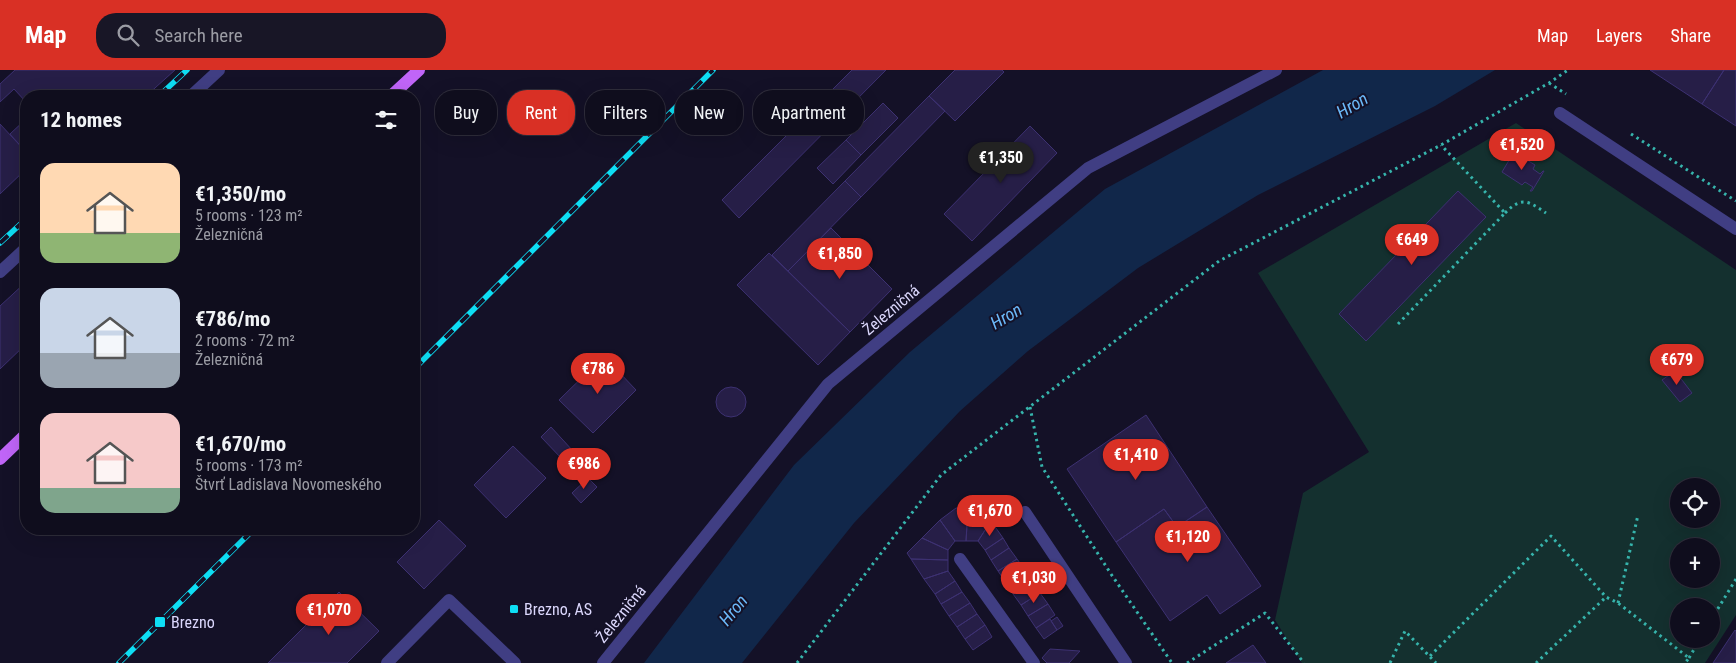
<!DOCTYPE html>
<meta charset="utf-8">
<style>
:root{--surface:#0f0d1d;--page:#181626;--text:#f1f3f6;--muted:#9b9ca4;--line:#2f2d3b;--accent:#d93025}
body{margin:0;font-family:"Roboto Condensed",sans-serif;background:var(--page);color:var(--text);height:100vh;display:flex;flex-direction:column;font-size:19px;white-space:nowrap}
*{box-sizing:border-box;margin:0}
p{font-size:16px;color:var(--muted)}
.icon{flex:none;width:28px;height:28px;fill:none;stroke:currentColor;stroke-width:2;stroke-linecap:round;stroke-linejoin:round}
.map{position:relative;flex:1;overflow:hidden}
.drawer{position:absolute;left:20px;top:20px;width:400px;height:445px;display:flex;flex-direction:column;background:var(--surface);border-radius:20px;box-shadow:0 5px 20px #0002,0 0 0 1px var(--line)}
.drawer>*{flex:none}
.banner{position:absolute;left:435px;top:20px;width:475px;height:45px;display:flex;gap:10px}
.tools{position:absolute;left:1670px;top:408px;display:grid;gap:10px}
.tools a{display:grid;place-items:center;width:50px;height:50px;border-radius:50%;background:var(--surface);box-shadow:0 5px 20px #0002,0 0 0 1px var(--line);font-size:25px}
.price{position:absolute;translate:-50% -42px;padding:0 11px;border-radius:18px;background:var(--accent);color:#fff;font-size:16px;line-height:32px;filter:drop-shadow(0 1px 2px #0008)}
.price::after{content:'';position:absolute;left:50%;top:30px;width:15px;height:11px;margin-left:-8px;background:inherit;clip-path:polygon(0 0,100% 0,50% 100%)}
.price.selected{background:#222;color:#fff}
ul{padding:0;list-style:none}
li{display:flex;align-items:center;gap:15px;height:125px;padding:0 20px}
li span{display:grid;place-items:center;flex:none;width:140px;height:100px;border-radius:15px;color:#555}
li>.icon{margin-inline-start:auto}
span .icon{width:60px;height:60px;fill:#fffc;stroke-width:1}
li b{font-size:21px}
h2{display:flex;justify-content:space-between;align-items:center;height:60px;padding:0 20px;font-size:21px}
.chip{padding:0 18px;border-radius:20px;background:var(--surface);box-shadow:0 5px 20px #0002,0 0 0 1px var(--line);font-size:18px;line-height:45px}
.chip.selected{background:var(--accent);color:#fff}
header{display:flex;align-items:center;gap:30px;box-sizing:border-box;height:70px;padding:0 25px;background:var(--accent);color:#fff}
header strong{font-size:24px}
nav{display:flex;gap:28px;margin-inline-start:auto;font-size:18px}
.search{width:350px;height:45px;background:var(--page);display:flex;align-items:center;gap:12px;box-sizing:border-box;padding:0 18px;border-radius:20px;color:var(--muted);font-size:19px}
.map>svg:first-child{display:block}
</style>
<header>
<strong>Map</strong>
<div class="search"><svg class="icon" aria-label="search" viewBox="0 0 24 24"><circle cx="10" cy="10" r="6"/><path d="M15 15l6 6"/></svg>Search here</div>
<nav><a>Map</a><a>Layers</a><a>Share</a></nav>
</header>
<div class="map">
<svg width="1736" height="593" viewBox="0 0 1736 593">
<rect width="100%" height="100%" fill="#141127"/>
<path fill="#14302f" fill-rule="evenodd" d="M1516,53l220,147v345l-31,48h-403l-27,-43 28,-127 66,-41 -111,-179zM1679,416h32v33h-32zM1679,476h32v33h-32zM1679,536h32v33h-32z"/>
<path fill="#11274a" d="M1323,0h172l-60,36 -177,89 -120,73 -110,83 -68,60 -106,112 -112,140h-98l150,-198 116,-113 195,-163z"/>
<path fill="#261e47" stroke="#3d3172" d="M15,0h160l-29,26h-120v6l-12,-13 -14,13v-18z
M852,0h34l-147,148 -17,-18z
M955,0h47l2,2 -49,49 -26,-25z
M1650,0h74l-22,34z
M1724,0h12v56l-34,-22z
M929,26l16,15 -84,86 -16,-16z
M883,33l15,15 -37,37 -15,-15z
M26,49v33l-16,-18z
M0,54l26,28v17l-26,25z
M1030,56l27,27 -85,88 -28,-27z
M846,70l15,15 -28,29 -16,-16z
M1514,82l21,13 -2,4 7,5 3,-3h1l-12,20h-2l3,-4 -8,-5 -3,3 -20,-13z
M845,111l16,16 -73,74 -16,-16z
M1458,121l28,26 -120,124 -27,-27z
M831,158l61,61 -42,43 -62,-61z
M769,183l81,79 -32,33 -81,-80z
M26,212v62l-26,25v-63z
M603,287l14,14h1l18,19 -43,43 -34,-33z
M1675,301l17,22 -12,9 -18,-22z
M716 332a15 15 0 1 1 30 0a15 15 0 1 1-30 0Z
M1146,345l61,92 -30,20 -13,-18 -48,33 -49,-73z
M551,357l22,24 -10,9 -22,-23z
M513,376l33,32 -40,40 -32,-33z
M588,408l9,9 -16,16 -9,-10z
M1207,437l54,79 -41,28 -13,-19 -37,26 -54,-79 48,-33 13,18z
M956,438l12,1 -2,32h-11l-15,-21z
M968,439h16l7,12 -13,20h-12z
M439,450l27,26 -42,43 -27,-27z
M940,450l15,21 -7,9 -26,-12z
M991,451l12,17 -18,12 -7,-9z
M922,468l26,12v10l-37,-1 -4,-6z
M1003,468l6,10 -18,12 -6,-10z
M1009,478l8,11 -19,12 -7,-11z
M911,489l37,1v11l-24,8z
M1017,489l8,11 -19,13 -8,-12z
M1025,500l7,12 -19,12 -7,-11z
M948,501l7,10 -20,13 -11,-15z
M955,511l7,11 -21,12 -6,-10z
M1032,512l8,11 -19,12 -8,-11z
M339,522l40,39 -32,32h-79z
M962,522l8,11 -21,13 -8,-12z
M1040,523l8,11 -20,12 -7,-11z
M970,533l7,11 -20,13 -8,-11z
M1048,534l7,11 -19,13 -8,-12z
M977,544l8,11 -20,14 -8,-12z
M1057,547l6,9 -6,4 -6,-9z
M1050,549l7,11 -13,9 -8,-11z
M985,555l7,12 -19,13 -8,-11z
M1735,560l1,1v32h-23z
M1253,575l13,18h-40z
M1050,579l30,2 -11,12h-22l-5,-5z"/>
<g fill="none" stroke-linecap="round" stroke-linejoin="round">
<path stroke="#36b4ac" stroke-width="3" stroke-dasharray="2.5 4" stroke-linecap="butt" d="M1549,13l17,11
M1631,64l105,67
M1505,143c17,-17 23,-12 41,0
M1398,254l107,-111 -64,-68
M1030,337l12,60 69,107 61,89
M1618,533l20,-88
M1711,550l25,-41
M1430,586l121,-120 55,61 12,6 71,55 -4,5
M1689,588l11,-19
M797,593l144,-188 278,-214 222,-116 108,-62 19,-13
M1187,593l78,-50 39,50
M1390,593l15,-32 31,32
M1536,593l70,-66"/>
<path stroke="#403e83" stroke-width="12" d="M191,26l28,-26
M0,202l26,-24
M960,489l74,104"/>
<path stroke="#403e83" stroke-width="12" d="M1560,43l176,116
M1025,442l101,151
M603,593l225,-279 260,-216 188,-98"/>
<path stroke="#403e83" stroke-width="12" d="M387,593l62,-63 66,63"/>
<path stroke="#c065f8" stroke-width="12" d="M391,26l28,-26
M0,389l26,-25"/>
<g stroke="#0edef4" stroke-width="5.5">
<path id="rail" d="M159,26l28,-26
M0,173l26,-24
M414,299l299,-299
M119,593l135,-134"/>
</g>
<use href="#rail" stroke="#141127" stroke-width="4" stroke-dasharray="11" stroke-linecap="butt"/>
</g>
<g fill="#0edef4" stroke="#141127" stroke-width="2">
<rect x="509" y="534" width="10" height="10" rx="2.5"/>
<rect x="154" y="546" width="12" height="12" rx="2.5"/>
</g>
<g text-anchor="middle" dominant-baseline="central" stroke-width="4" stroke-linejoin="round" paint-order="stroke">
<g font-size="16" fill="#dcd8fd" stroke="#141127">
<text transform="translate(891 240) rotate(-40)">Železničná</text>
<text transform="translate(621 544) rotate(-51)">Železničná</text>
</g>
<g font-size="16" fill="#dcd8fd" stroke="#141127" text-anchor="start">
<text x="524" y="539">Brezno, AS</text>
<text x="171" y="552">Brezno</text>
</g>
<g font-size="18" font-style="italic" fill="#6bb8f8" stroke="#141127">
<text transform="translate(1352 35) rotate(-31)">Hron</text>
<text transform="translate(1006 246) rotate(-31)">Hron</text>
<text transform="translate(733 540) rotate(-51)">Hron</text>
</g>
</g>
</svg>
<div class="tools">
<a><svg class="icon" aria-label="locate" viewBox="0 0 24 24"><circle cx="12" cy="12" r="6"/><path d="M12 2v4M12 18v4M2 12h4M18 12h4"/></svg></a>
<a>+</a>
<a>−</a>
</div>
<b class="price" style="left:1522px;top:101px">€1,520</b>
<b class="price selected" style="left:1001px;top:114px">€1,350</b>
<b class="price" style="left:1412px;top:196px">€649</b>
<b class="price" style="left:840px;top:210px">€1,850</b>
<b class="price" style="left:1677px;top:316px">€679</b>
<b class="price" style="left:598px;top:325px">€786</b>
<b class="price" style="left:1136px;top:411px">€1,410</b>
<b class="price" style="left:584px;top:420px">€986</b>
<b class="price" style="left:990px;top:467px">€1,670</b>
<b class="price" style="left:1188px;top:493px">€1,120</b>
<b class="price" style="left:1034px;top:534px">€1,030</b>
<b class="price" style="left:329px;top:566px">€1,070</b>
<div class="banner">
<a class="chip">Buy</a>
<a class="chip selected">Rent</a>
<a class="chip">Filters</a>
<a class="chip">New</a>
<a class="chip">Apartment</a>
</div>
<section class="drawer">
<h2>12 homes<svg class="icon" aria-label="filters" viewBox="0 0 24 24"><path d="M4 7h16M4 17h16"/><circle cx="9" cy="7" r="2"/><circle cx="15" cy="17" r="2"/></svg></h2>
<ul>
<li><span style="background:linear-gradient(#ffd9b3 70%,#8fb573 0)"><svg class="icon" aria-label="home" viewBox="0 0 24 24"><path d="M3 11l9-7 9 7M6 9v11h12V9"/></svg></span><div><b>€1,350/mo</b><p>5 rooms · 123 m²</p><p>Železničná</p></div></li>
<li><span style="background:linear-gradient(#c9d6e8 65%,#9aa5b1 0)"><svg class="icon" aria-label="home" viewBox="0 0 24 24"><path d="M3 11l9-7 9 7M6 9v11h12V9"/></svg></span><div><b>€786/mo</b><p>2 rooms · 72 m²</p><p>Železničná</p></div></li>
<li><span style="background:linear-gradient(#f6c9c9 75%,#7fa58c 0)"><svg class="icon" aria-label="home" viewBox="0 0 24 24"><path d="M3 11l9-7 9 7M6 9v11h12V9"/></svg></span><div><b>€1,670/mo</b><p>5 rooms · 173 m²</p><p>Štvrť Ladislava Novomeského</p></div></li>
</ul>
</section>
</div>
